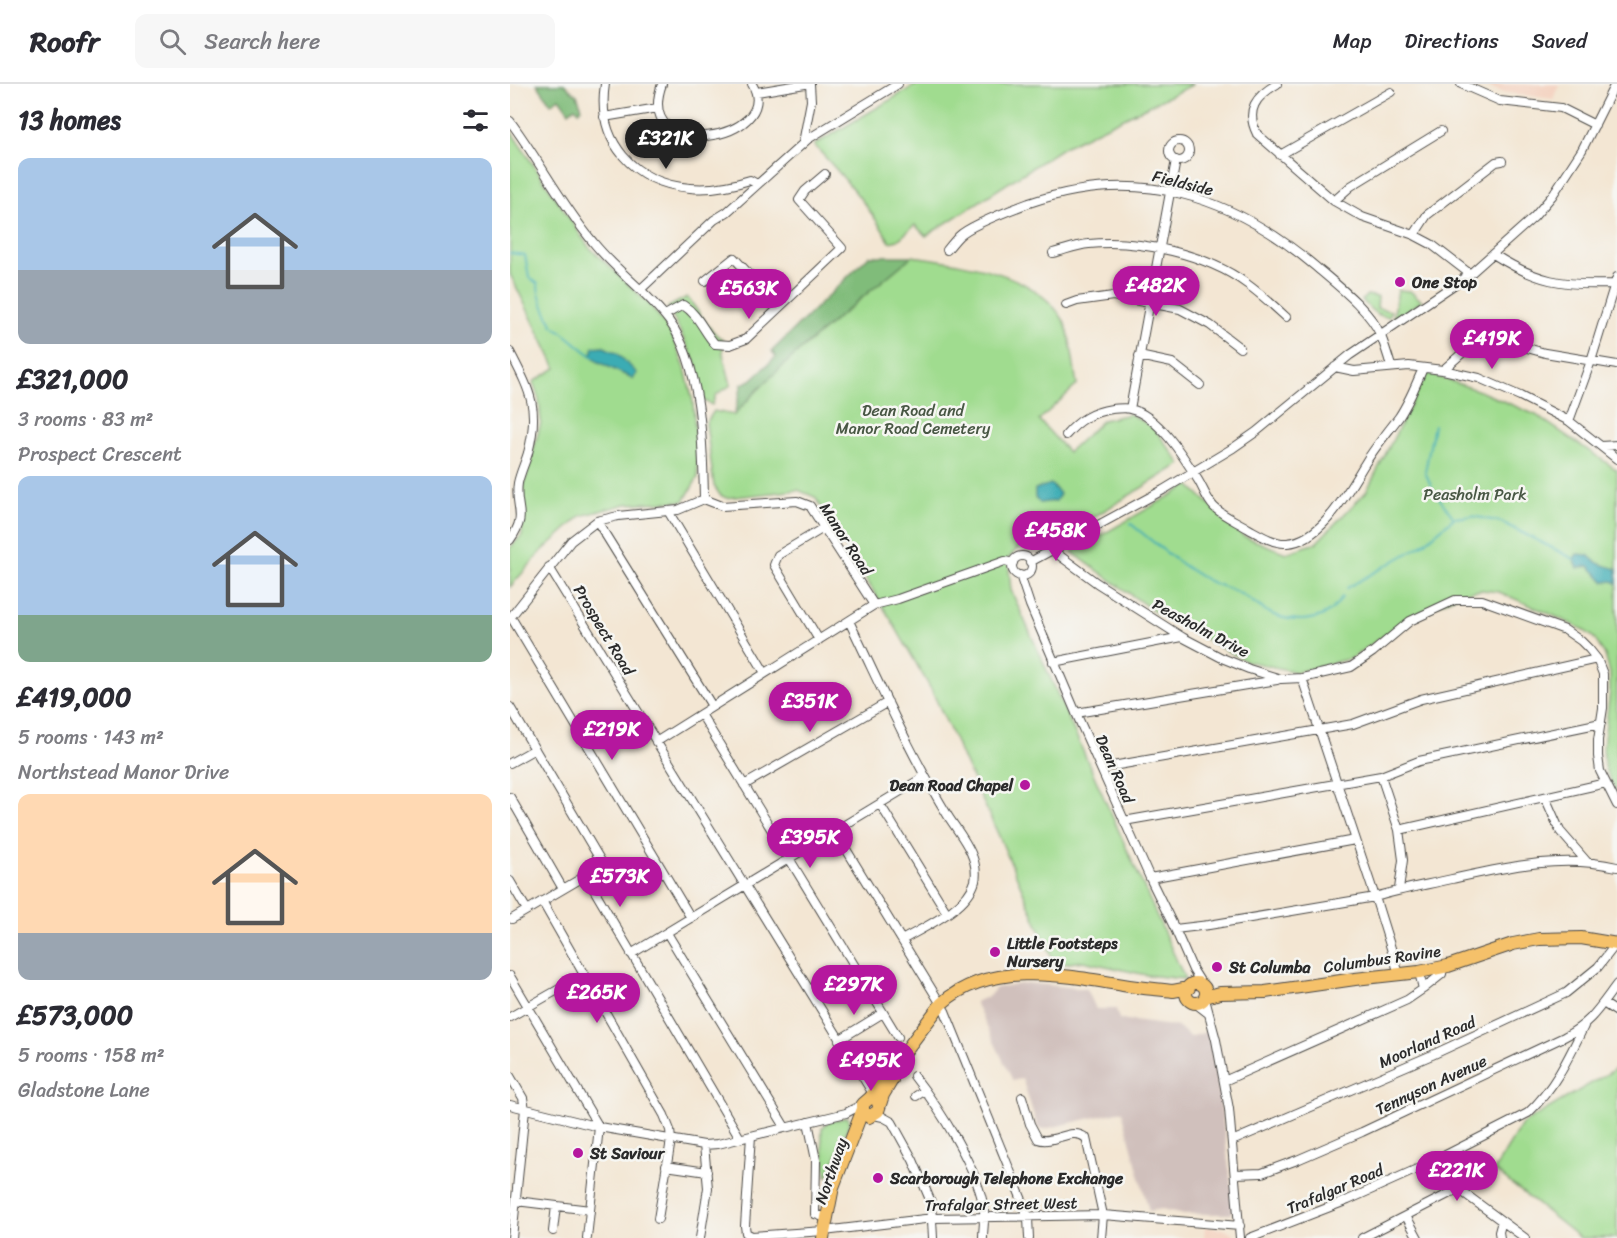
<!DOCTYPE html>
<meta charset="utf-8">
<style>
:root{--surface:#fff;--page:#f7f7f7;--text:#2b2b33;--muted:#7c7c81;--line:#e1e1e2;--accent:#b5179e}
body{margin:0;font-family:Sriracha,sans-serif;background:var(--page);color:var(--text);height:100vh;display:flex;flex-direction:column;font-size:22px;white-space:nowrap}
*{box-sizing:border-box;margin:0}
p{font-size:20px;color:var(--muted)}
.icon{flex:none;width:33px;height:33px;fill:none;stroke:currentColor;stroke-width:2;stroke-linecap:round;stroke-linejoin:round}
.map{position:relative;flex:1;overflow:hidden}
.details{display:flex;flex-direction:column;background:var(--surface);width:510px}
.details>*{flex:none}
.price{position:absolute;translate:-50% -51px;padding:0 14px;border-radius:21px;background:var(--accent);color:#fff;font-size:20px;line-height:39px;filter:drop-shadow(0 2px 3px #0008)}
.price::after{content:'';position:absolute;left:50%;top:36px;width:18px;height:14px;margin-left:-9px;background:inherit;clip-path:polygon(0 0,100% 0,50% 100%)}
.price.current{background:#222;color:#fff}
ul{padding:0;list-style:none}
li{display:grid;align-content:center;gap:12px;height:318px;padding:0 18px}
li span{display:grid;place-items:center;height:186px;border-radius:12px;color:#555}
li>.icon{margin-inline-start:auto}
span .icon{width:108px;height:108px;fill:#fffc;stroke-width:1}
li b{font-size:26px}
h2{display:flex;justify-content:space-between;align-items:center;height:72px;padding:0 18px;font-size:26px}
header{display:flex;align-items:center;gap:36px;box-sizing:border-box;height:84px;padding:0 30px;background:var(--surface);border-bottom:2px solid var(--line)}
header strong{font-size:28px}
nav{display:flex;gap:33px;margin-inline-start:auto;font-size:21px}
.search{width:420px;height:54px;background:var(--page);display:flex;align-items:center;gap:15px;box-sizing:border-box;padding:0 21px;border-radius:12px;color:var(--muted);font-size:22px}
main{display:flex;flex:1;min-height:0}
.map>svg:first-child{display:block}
</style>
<header>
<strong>Roofr</strong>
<div class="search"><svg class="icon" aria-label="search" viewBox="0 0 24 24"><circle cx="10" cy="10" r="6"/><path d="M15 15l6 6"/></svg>Search here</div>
<nav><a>Map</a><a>Directions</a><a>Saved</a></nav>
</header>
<main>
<section class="details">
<h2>13 homes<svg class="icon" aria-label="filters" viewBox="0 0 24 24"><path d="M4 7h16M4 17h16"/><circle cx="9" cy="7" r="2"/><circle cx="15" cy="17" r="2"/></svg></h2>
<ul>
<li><span style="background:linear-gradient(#a9c7e8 60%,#9aa5b1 0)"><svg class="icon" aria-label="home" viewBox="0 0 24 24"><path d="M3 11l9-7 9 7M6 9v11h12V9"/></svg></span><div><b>£321,000</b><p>3 rooms · 83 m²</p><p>Prospect Crescent</p></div></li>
<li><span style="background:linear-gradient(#a9c7e8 75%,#7fa58c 0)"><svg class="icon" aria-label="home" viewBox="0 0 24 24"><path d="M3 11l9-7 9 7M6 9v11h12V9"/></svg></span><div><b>£419,000</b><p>5 rooms · 143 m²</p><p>Northstead Manor Drive</p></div></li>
<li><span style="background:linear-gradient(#ffd9b3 75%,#9aa5b1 0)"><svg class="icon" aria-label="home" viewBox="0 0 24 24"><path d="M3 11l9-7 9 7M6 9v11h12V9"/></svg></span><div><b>£573,000</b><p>5 rooms · 158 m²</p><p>Gladstone Lane</p></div></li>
</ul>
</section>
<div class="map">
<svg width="1107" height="1154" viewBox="0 0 1107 1154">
<rect width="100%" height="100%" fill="#f6f6f2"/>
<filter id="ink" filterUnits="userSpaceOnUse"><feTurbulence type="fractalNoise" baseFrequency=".0167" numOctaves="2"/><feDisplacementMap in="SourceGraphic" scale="12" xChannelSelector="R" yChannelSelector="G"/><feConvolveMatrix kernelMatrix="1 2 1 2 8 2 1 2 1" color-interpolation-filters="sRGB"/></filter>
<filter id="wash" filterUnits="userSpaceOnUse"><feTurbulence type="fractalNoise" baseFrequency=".008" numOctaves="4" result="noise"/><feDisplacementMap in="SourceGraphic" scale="24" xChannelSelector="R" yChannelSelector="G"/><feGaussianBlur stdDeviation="1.35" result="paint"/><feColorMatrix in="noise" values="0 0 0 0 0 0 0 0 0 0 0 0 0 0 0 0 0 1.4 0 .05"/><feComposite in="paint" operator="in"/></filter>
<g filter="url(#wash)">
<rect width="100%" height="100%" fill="#f3e6d3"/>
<path fill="#f4d3c1" d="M971,0h79l-7,15 -51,-7z
M695,1143l18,2 8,4 4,5h-31z"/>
<path fill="#d0c0bc" d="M517,899l60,6 9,20h20l3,10 60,8 11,10 19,-6 5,19 20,158 -3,6h-47l-22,-5 -13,2 -27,-100 -78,18 -6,-1 -16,-50 -9,3 -38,-79 14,-6 7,-8z"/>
<path fill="#a0dc8f" stroke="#66845d" stroke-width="1.5" d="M407,0h277l-130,63 -138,89 -11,-11 -17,15 -8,2c-21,-36 -48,-67 -76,-97z
M0,46l78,116 62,59 20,26 15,37 8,34 5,75 -14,24 -58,3 -45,12 -39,35 -32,36v-39l12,-13 2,-49 17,-64 -2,-22 -6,-18 23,-14 -46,-94z
M402,172c53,8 123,15 152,65 7,12 10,48 13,64l-38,35 29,32 35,-32 27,-6 24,14 27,36 -117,71 -46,13 -10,11 3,31 174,389 -39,-4 -63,-14 -28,4 -56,-129 -67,-145 -42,-73 -75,-121 -17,-7 -72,8 -6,-3 -6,-9 -8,-63 8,-12 20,4c53,-59 118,-108 178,-159z
M888,206l12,1 12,10 -29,18z
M857,211l11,2 -1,11 14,3 -2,6c-13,-1 -18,-7 -27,-17z
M177,213c12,14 21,33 36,43v14l8,31 -15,10 -4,10 -8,-4 -8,-37 -28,-57z
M917,289l50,17 59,25 81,55v324l-12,-25 -2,-22 7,-56v-18l-5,-18 -11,-17 -12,-9 -32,-15 -51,-22 -17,-2 -16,2 -56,25 -58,41 -55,14 -51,-11 -91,-49 -83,-60 117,-67 54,51 43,17 30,-10 50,-51z
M1107,984v170h-37l-86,-68 28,-46z
M338,1033l2,5 -22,54h-2c0,-16 -6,-34 -4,-48l6,-6z"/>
<path fill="#80bc7a" stroke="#567452" stroke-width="1.5" d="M27,0h27l13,11 5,13 -3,3 -4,-4 -6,5 -10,-14 -8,6z
M359,172h43c-60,51 -125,100 -178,159l8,-31 9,-4 25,-23 -4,-6z"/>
<path fill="#3aacb4" stroke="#326c70" stroke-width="1.5" d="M92,262l15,7 20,20 -4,6 -34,-17 -7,-6 1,-9z
M541,400l9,10 -4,7 -16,2 -5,-5v-9z
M1067,470l11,1c8,10 17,10 29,14v15l-4,-3 -8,1 -16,-16 -11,2 -4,-9z"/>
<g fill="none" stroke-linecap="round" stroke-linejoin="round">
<path stroke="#3aacb4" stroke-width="2" d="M0,169l15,2 4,22 9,7c0,14 9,29 15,42 16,9 26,22 41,31
M924,341l-9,47 8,18 21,28
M621,440c24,19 47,40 74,55 10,6 23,8 34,14 12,6 22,17 35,22 25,9 54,7 68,-18
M837,504l75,-43 32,-27 18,-2 29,6 73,37"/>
</g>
</g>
<g filter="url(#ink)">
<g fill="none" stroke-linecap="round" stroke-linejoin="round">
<g stroke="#494744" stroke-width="10">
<path id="minor" d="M95,0c-9,58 29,99 85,104 21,2 41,-2 60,-8l7,4
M152,0c-30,83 123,55 90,0
M767,0c-21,12 -32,26 -20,50l77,67 28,16 52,18 17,9 39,30
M951,0l39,17 61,7 34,17
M247,8l48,-8
M94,33l54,-9
M0,37c29,39 52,84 83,121 23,29 54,49 76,79 33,45 34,124 35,178
M659 67a10 10 0 1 1 20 0a10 10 0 1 1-20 0Z
M293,59l8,-42 -1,-17
M770,71l111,-63
M824,117l17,-15 90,-55
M904,151l13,-20 69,-53 6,-1
M437,166c4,-5 8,-10 12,-14 11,-11 54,-27 70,-33 108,-37 201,-9 287,64 21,18 54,43 65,69 4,10 7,20 10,30
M543,169c12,-3 24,-8 36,-9 49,-5 118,10 158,40 14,10 27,22 39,33
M983,170c44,28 69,32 121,30
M195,197l29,-23 45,48
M131,205l73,-69 13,-8 81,-73 90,-55
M556,221l11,-4 36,-5 67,13 30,16 30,23
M155,231l18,-10c16,10 20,26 32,39l15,1 16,-6 96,-91 -43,-48 6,-9 20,-17
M0,268c20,39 30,56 18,101 -3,10 -8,20 -10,30 -4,26 11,30 -8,57
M629,272l33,7 28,22
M825,283l19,4 55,-5 34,4 36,8 41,18 49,25 48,38
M933,286l25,-22 23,-6 22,2 32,9 72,12
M620,325l46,-249
M1059,337l22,-60 26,-84
M556,351c13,-15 26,-23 46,-26 5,0 13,-2 18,0 28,6 54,48 68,71 5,8 9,20 16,27 9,9 24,15 35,22 11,6 25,15 38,14 35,-2 61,-52 77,-78 10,-17 23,-32 35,-48 10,-15 17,-32 24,-49
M1091,362l16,-1
M158,427l97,162
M87,437l115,185
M542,466l45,33 85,54 40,21 27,11 32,10 21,-1 49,-11 22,-15 37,-31 45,-21h27l83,30 16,11 8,8 8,10 6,15v34l-5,32v16l2,15 17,34
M502 482a10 10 0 1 1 20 0a10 10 0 1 1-20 0Z
M520,478l133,-72 70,-42 23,-16 94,-77 120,-81 64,-57 18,-21 30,-46 33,-66
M39,483l326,530
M510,491l10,30 46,108 74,165 25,51 18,41 10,16
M1,533l180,301
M0,534l61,-77 26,-20 21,-5 60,-6 26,-11 18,7 75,-5 13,5 64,99 24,-6 107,-38 8,2
M339,537c32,66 61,133 99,195 12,19 32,41 27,65 -7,27 -51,46 -73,59
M309,556l-45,-75 4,-10 47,-28
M543,578l129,-25
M792,594l73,219 24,77
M0,623l105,178
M566,629l201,-33
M191,630l197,323
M146,658l218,-137
M0,679l25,-14
M591,684l252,-44 68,-25 176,-40
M871,692l18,54 4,30 -4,29
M234,701l144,-83
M0,713l53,92
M1035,713l15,34 27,31
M370,720l67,109
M614,737l257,-45 38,-15 182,-38
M889,746l207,-47
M325,747l110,180 79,194 4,13 1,20
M76,792l154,262
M640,794l205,-38
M0,797l17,29
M32,817l122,214 6,15 1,10 -13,79
M2,835l92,-54
M665,845l34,-4 166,-28c26,-8 51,-12 77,-18 55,-12 109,-25 165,-12
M157,849l118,194
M121,870l293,-177
M0,892l89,151 -12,111
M913,905l19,-15 1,-7
M695,915l11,41 13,69 11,129
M685,919l13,10
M1093,919l14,9
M0,933l74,-42
M329,956l44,-27
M0,992l13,22 2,11 -13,129
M404,992c25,32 65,94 70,134 1,9 -1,19 -1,28
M714,997l183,-81 16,-11 -4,-17
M406,1012l8,-5
M512,1013l8,27 8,15c16,6 33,-13 48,-1l17,77 -2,23
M0,1021l89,22 105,18 14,-1 128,-31 17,-9
M364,1031l9,2 9,5 21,38 18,42 2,36
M298,1038l8,38 -1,54 11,4
M241,1052l-6,90 1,7 6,3 72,-5 109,-13 170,-3 137,11
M722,1057l200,-86 134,-62 32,-26 18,-23
M916,1081l99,73
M156,1082l41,6
M725,1090l27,-1 35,-13 65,-28 202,-95c27,-14 35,-29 53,-53
M6,1117l74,9
M896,1132l12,22
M43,1147l3,-25
M190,1154l8,-50 -4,-43
M740,1154l98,-38 78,-35 102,-52c26,-24 41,-56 56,-87
M852,1154l98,-50
M990,1154l-1,-6 3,-11"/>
</g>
<g stroke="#494744" stroke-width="14">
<path id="primary" d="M676 909a10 10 0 1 1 20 0a10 10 0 1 1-20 0Z
M695,913l15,-4 45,-1 90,-13 64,-7 29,-6 65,-22 26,-5 42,-1 36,6
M360,1014l71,-94c49,-44 123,-29 182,-19 16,3 33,4 50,6l16,-3
M369,1022l-2,-7 -7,-1 -7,6v7l6,6 9,-6 5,-16 9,-15
M313,1154l10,-51 30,-78"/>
</g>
<use href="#minor" stroke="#fff" stroke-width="8"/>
<use href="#primary" stroke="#f5c16b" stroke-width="12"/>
</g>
</g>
<g fill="#b5179e" stroke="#f6f6f2" stroke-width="2">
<circle cx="890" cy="198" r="6"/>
<circle cx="515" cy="701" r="6"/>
<circle cx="485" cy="868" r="6"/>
<circle cx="707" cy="883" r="6"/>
<circle cx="68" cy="1069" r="6"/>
<circle cx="368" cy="1094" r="6"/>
</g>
<g text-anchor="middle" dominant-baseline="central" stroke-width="5" stroke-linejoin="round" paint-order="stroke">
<g font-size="16" fill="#2b2b2b" stroke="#f6f6f2">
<text transform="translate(673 99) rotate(14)">Fieldside</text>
<text transform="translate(336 455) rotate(57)">Manor Road</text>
<text transform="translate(691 544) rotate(28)">Peasholm Drive</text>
<text transform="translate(94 546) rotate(59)">Prospect Road</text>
<text transform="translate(605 685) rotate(66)">Dean Road</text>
<text transform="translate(872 875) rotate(-8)">Columbus Ravine</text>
<text transform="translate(917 958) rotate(-24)">Moorland Road</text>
<text transform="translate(921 1001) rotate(-25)">Tennyson Avenue</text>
<text transform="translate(321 1087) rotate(-71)">Northway</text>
<text transform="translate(825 1105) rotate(-23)">Trafalgar Road</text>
<text transform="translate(491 1120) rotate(-1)">Trafalgar Street West</text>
</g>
<g font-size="16" font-weight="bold" fill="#2b2b2b" stroke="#f6f6f2" text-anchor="start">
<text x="902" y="198">One Stop</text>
<text x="503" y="701" text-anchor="end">Dean Road Chapel</text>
<text x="497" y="859">Little Footsteps<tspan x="497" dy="18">Nursery</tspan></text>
<text x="719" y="883">St Columba</text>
<text x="80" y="1069">St Saviour</text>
<text x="380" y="1094">Scarborough Telephone Exchange</text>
</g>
<g font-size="16" fill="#485744" stroke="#f6f6f2">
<text x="403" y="326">Dean Road and<tspan x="403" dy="18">Manor Road Cemetery</tspan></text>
<text x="965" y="410">Peasholm Park</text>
</g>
</g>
</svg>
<b class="price current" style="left:156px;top:86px">£321K</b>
<b class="price" style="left:646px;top:233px">£482K</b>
<b class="price" style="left:239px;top:236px">£563K</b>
<b class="price" style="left:982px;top:286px">£419K</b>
<b class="price" style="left:546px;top:478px">£458K</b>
<b class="price" style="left:300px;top:649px">£351K</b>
<b class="price" style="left:102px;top:677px">£219K</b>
<b class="price" style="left:300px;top:785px">£395K</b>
<b class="price" style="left:110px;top:824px">£573K</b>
<b class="price" style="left:344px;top:932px">£297K</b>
<b class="price" style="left:87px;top:940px">£265K</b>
<b class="price" style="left:361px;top:1008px">£495K</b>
<b class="price" style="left:947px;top:1118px">£221K</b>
</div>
</main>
